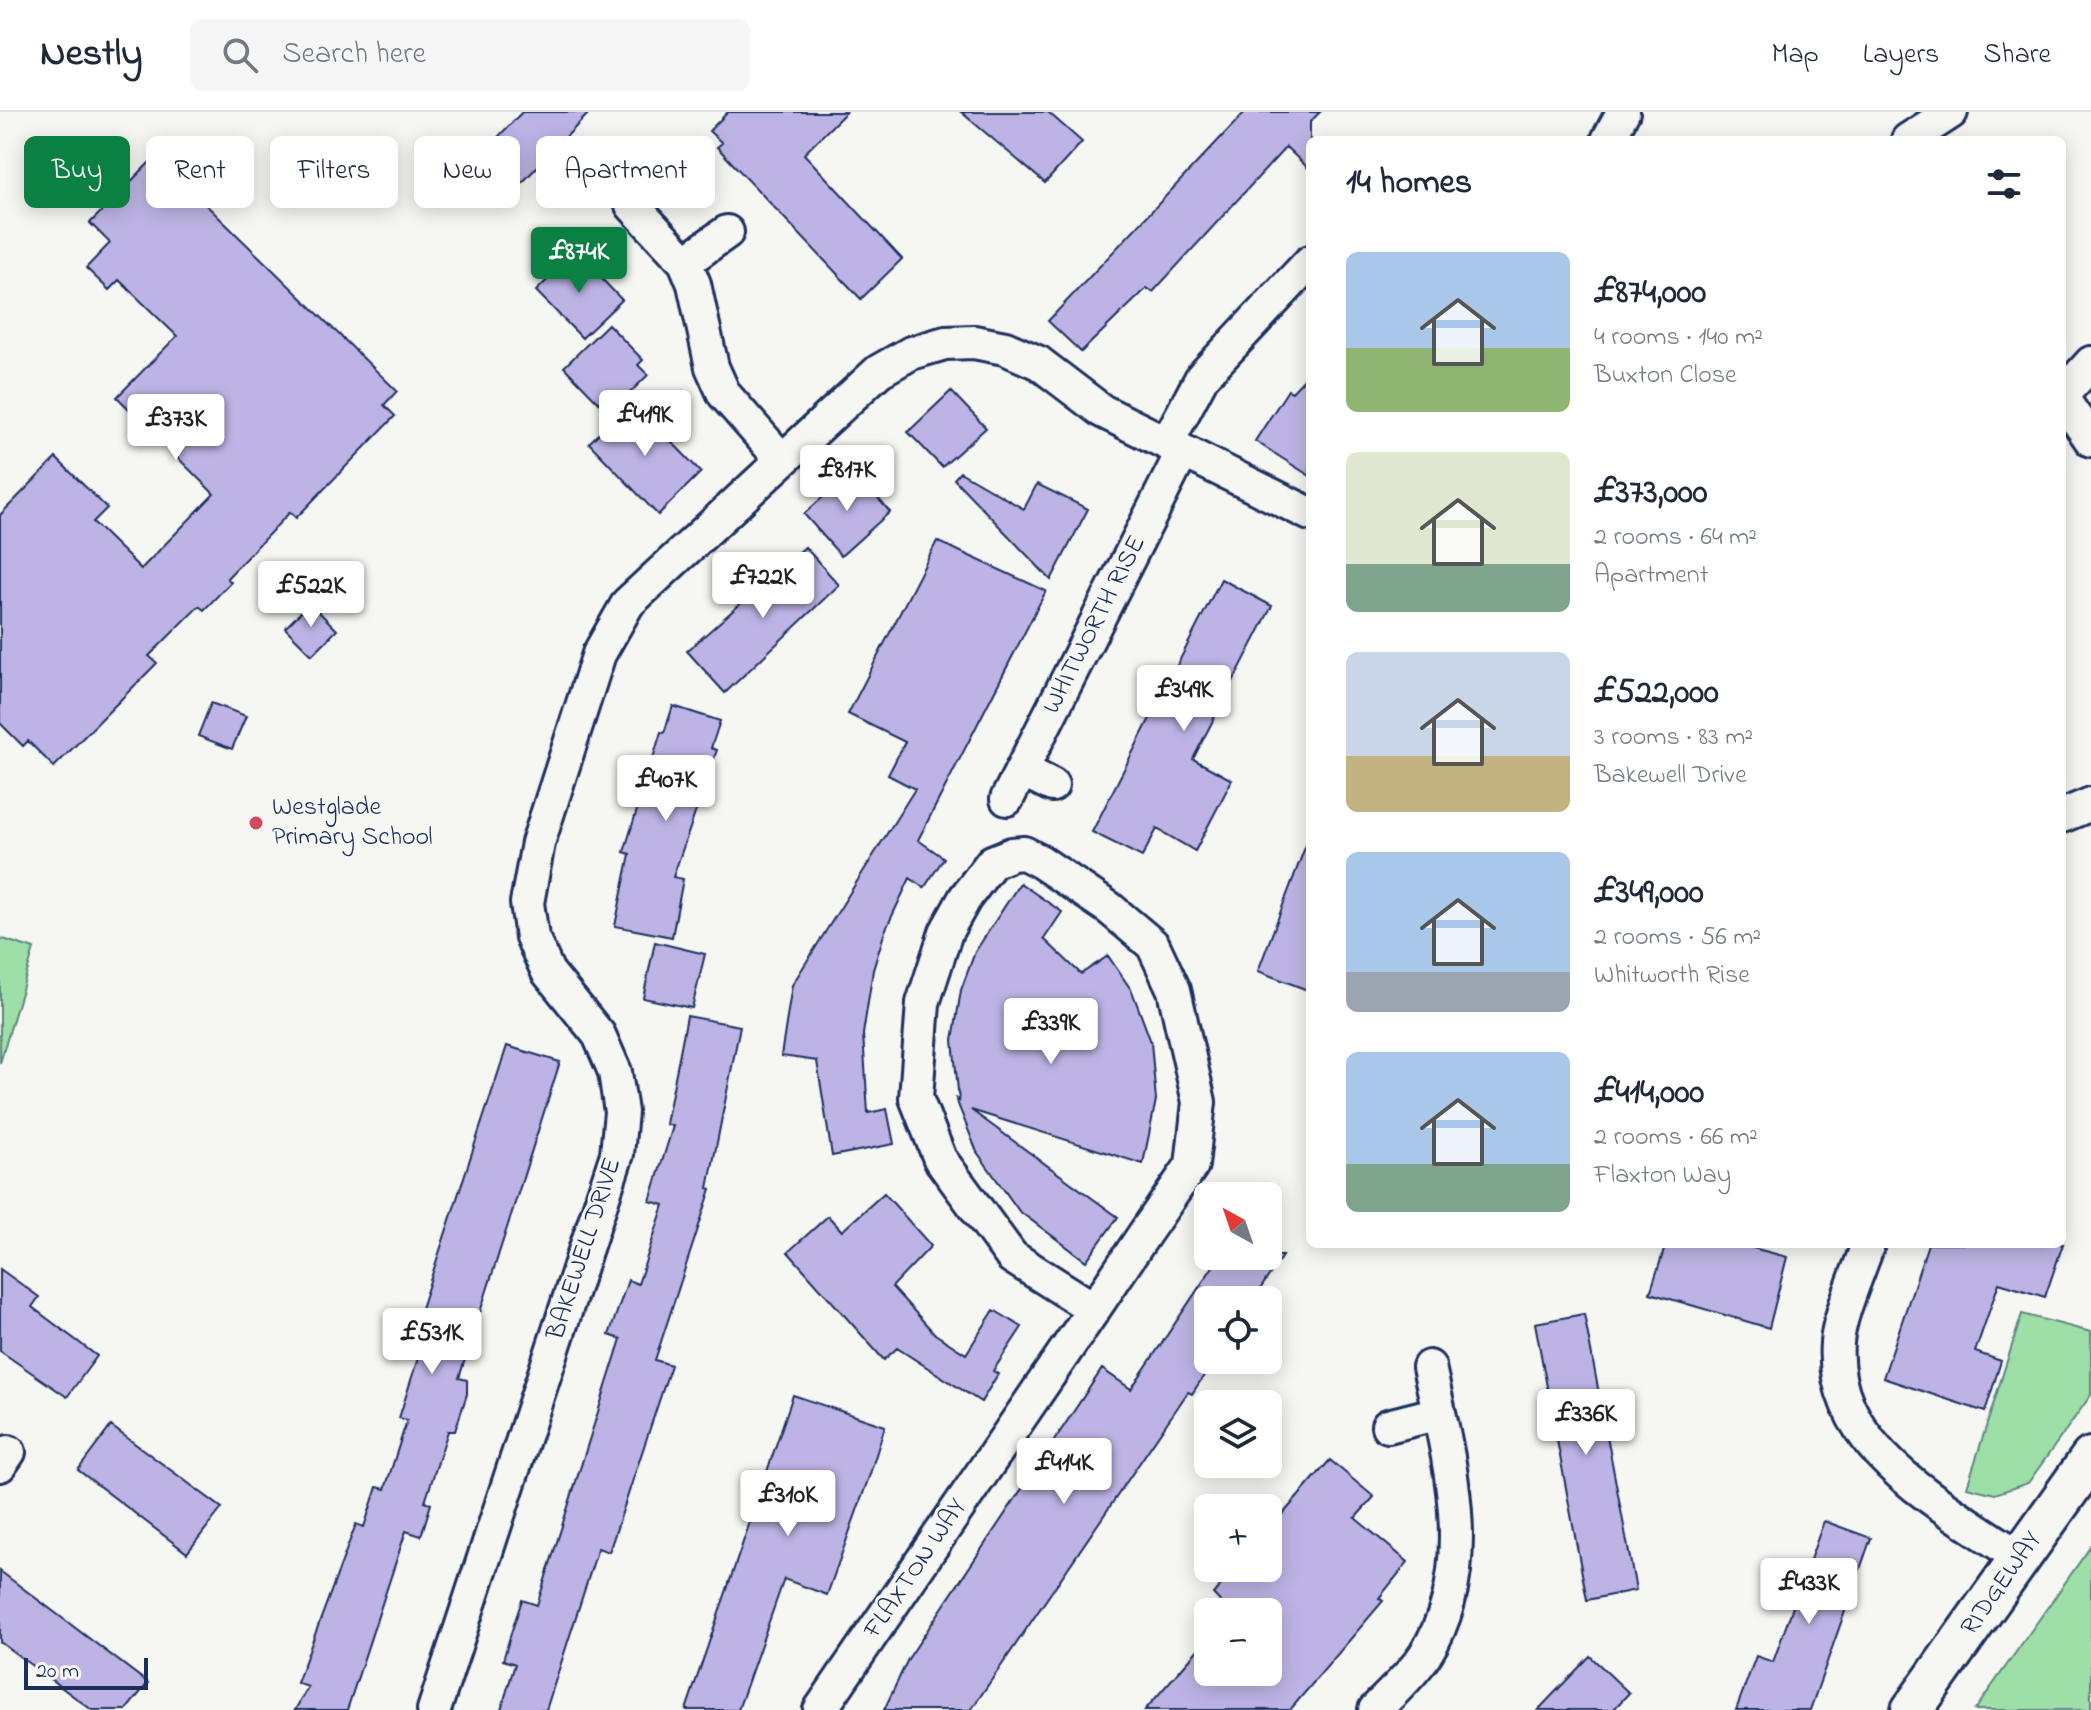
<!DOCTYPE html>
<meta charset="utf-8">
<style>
:root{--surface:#fff;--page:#f6f6f7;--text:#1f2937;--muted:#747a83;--line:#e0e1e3;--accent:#0b8043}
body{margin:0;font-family:"Indie Flower",sans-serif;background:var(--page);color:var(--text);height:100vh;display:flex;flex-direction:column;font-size:30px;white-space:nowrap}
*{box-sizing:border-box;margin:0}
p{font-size:26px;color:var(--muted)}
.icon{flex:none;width:44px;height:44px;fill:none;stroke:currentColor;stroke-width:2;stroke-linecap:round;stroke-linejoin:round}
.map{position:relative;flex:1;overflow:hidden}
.side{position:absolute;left:1306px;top:24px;width:760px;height:1112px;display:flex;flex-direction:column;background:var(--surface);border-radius:12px;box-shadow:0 4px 20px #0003}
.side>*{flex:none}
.banner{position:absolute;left:24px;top:24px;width:760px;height:72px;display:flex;gap:16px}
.needle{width:52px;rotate:320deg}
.controls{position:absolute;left:1194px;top:1070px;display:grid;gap:16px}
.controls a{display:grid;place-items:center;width:88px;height:88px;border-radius:12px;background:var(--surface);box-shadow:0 4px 20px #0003;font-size:40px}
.scale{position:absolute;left:24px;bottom:20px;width:124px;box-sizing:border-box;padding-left:8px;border:4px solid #1b2f5e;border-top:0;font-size:22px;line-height:28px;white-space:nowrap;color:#1b2f5e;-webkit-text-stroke:6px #f6f6f2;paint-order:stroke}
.price{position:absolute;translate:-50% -68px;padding:0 18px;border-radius:8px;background:#fff;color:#222;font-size:26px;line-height:52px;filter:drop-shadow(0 2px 4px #0008)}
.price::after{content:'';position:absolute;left:50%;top:48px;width:24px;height:18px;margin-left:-12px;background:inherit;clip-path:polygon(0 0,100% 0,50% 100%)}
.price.on{background:var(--accent);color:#fff}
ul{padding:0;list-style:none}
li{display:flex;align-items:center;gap:24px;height:200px;padding:0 40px}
li span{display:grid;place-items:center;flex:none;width:224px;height:160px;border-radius:12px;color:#555}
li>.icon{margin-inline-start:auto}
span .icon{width:96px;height:96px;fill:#fffc;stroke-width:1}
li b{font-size:34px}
h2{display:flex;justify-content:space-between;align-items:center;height:96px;padding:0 40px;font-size:34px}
.chip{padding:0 28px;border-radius:12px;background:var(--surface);box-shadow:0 4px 20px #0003;font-size:28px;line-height:72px}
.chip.on{background:var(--accent);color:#fff}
header{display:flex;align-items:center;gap:48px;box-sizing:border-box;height:112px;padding:0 40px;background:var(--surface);border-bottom:2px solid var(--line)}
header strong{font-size:38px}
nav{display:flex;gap:44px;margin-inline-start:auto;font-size:28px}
.search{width:560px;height:72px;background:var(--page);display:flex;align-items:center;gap:20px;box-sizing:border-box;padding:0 28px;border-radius:12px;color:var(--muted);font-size:30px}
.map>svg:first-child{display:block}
</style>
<header>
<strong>Nestly</strong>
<div class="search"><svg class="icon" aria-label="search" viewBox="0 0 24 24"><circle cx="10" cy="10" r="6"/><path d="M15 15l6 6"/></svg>Search here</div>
<nav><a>Map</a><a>Layers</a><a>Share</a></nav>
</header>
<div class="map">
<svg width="2091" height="1598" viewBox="0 0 2091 1598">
<rect width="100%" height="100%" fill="#f6f6f2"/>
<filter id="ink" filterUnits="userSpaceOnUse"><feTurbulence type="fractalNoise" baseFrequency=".0125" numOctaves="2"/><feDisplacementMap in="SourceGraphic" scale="16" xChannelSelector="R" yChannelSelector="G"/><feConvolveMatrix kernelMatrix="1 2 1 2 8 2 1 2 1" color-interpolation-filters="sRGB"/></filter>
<g filter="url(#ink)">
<path fill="#9edea7" stroke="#5c8682" stroke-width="2" d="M0,826l34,11 -34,114z
M2022,1202l69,18v63l-63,88 -33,11 -28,-7z
M2091,1434v164h-116z"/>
<path fill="#bdb4e5" stroke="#1b2f5e" stroke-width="2" d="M522,0h68l-74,77 -6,-7 -11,11 -24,-22 11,-12 -5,-4z
M728,0h118l-42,42 98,105 -41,40 -144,-152 5,-4 -13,-12z
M961,0h87l34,30 -37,41z
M1245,0h75l-10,10v48l-24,-23 -133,145 -6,-4 -66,64 -33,-31z
M156,44l241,235 -13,14 11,11 -99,102 -6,-6 -63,66 4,4 -27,28 -5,-4 -50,50 8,7 -103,104 -26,-26 -5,5 -23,-23v-208l56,-57 51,50 -14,14 48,47 73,-75 -97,-97 60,-61 -58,-56 -10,10 -23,-22 24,-25 -20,-20z
M576,140l46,48 -40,38 -46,-47z
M608,212l35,36 -5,5 10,10 -39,38 -45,-46z
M1310,261v103l-55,-35 33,-51 4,2z
M951,279l35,37 -44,39 -34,-35z
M632,289l69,71 -43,43 -69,-72z
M853,358l37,42 -49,44 -37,-42z
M960,360l64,37 13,-25 51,25 -37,71 -97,-101z
M937,429l109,50 -128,249 26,18 -20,30 -14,-10 -25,53 -12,39 -10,64 5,79 19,-4 7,35 -62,12 -15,-95 -36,-5 11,-71 123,-196 -27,-14 17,-33 -57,-28z
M805,435l34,38 -114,108 -38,-42z
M1221,467l51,27 -79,153 39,21 -37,71 -38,-22 -15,28 -50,-25z
M310,491l27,27 -25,25 -27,-27z
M211,591l35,13 -14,33 -34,-13z
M673,594l47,15 -9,27 6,2 -44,127 10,2 -11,58 -57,-11 15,-72 -6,-2 37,-120 3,1z
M1307,730l3,1v148l-52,-20z
M1020,771l42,29 -18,27 37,35 27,-18 24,35 19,51 5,58 -13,64 -172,-54 147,107 -32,44 -67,-50 -42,-59 -21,-53 3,2 -6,-61 8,-50 14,-38z
M655,830l50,12 -13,54 -49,-10z
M687,904l53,10 -32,162 3,1 -56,171 16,5 -62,187 -11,-4 -52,162h-45l14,-46 -12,-4 9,-30 10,-30 15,5 84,-266 -12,-4 19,-55 10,4 26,-79 -14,-4 23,-75 -7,-2z
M507,934l53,16 -101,316 8,2v14l-12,37h-7l-23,71 6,2 -10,32 -15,-5 -59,179h-52l13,-23 -11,-4 59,-159 8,3 13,-40 8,2 22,-69 -8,-2 19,-60 -12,-4z
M884,1081l47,53 -39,41 43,47 31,20 28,-44 28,17 -29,44 5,3 -17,28 -84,-54 -13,12 -96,-108 40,-36 14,15z
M1666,1132h72l49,13 -18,71 -119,-35z
M1928,1132h135l-18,53 -46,-14 -24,69 26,9 -16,51 -102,-34z
M1220,1144h62l-29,44h-45v60h6l-22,34 -4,-2 -217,318h-87l24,-51 194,-290 29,20z
M0,1157l39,28 -7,10 65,49 -30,41 -67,-46z
M1584,1202l52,276 -49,10 -52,-277z
M793,1283l92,31 -15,48 -43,121 -43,-16 -46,131h-52z
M111,1314l111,82 -35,45 -109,-83z
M1330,1348l44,37 -19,21 53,44 -29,36 4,3 -93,109h-145l63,-72v34h60v-60h-38l-17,-18 23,-26h32v-37z
M1824,1409l47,17 -61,172h-74l20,-54 17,6z
M0,1459l148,112 -22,27h-34l-92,-68z
M1590,1544l39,37 -16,17h-75z"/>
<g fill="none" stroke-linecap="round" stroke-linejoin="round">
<g stroke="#1b2f5e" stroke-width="38">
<path id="minor" d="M1608,28l15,-28
M1908,28l43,-28
M632,93l53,57 9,22 18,83 12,27 58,66
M685,150l42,-30
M2062,283l29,-32
M2062,286l29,42
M1167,331l35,-66 108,-115
M1022,658l30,15
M1007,687l176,-348
M2062,704l29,-12
M1868,1132c-9,28 -29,70 -31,99 -8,107 109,163 183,215
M1388,1314l51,-13
M0,1353l9,-13
M434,1598l183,-556 4,-42 -6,-40 -16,-37 -51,-63 -16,-35 -5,-34 11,-60 61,-189 29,-51 251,-232 32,-18 34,-10 29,-1 31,6 34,15 63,48 208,103
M820,1598l274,-401 51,-76 47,-68 7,-63 -25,-112 -21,-45 -44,-37 -68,-46 -17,-9 -12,1 -20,8 -27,36 -19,34 -23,71 -7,95 24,61 72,98 82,52
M1375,1598c16,-17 37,-35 50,-55 55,-86 24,-196 4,-288"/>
</g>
<g stroke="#1b2f5e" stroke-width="46">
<path id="tertiary" d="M1912,1598l179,-252"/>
</g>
<use href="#minor" stroke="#f6f6f2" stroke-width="32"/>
<use href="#tertiary" stroke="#f6f6f2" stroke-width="40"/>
</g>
</g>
<circle fill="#d1495b" stroke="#f6f6f2" stroke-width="3" cx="256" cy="711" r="8"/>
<g text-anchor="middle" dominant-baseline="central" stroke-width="6" stroke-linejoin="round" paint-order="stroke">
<g font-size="26" fill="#1b2f5e" stroke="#f6f6f2">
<text transform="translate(1095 513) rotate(-63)">WHITWORTH RISE</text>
<text transform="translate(585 1137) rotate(-72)">BAKEWELL DRIVE</text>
<text transform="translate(916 1457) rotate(-56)">FLAXTON WAY</text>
<text transform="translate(2002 1472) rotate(-55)">RIDGEWAY</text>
</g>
<g font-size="26" fill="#1b2f5e" stroke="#f6f6f2" text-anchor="start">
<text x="272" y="696">Westglade<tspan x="272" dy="30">Primary School</tspan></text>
</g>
</g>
</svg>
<div class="controls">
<a><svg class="needle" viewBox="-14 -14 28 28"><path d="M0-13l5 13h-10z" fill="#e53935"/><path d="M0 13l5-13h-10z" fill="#747a83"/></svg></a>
<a><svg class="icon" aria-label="locate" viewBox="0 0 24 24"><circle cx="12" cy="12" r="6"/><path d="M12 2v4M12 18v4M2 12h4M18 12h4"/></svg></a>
<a><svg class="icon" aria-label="layers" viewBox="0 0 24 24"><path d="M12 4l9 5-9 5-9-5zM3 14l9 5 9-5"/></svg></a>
<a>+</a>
<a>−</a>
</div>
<div class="scale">20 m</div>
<b class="price on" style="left:579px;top:183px">£874K</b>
<b class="price" style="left:645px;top:346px">£419K</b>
<b class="price" style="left:176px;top:350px">£373K</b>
<b class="price" style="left:847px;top:401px">£817K</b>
<b class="price" style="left:763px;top:508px">£722K</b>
<b class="price" style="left:311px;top:517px">£522K</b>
<b class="price" style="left:1184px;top:621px">£349K</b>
<b class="price" style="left:666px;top:711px">£407K</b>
<b class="price" style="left:1051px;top:954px">£339K</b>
<b class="price" style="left:432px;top:1264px">£531K</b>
<b class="price" style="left:1586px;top:1345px">£336K</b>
<b class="price" style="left:1064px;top:1394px">£414K</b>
<b class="price" style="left:788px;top:1426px">£310K</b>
<b class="price" style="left:1809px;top:1514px">£433K</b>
<div class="banner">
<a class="chip on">Buy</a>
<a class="chip">Rent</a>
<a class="chip">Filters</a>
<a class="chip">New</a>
<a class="chip">Apartment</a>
</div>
<section class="side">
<h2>14 homes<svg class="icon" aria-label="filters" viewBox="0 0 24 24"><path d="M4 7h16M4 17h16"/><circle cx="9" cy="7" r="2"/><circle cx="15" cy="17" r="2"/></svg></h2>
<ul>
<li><span style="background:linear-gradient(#a9c7e8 60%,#8fb573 0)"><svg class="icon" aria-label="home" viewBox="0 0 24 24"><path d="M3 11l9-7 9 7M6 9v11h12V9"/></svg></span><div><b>£874,000</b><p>4 rooms · 140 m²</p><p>Buxton Close</p></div></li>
<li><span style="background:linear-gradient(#dfe7d0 70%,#7fa58c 0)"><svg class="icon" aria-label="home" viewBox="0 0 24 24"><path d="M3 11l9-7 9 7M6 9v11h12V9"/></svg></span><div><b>£373,000</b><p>2 rooms · 64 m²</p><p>Apartment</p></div></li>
<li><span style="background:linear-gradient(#c9d6e8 65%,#c2b280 0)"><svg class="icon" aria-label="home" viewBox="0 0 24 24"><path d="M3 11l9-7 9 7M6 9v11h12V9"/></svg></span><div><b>£522,000</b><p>3 rooms · 83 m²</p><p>Bakewell Drive</p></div></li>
<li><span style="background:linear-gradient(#a9c7e8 75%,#9aa5b1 0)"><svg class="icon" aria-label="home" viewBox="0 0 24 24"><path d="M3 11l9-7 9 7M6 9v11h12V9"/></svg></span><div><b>£349,000</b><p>2 rooms · 56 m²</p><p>Whitworth Rise</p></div></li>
<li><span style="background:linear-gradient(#a9c7e8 70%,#7fa58c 0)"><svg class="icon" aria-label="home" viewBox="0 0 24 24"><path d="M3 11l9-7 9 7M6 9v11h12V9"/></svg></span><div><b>£414,000</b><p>2 rooms · 66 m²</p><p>Flaxton Way</p></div></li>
</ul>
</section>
</div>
